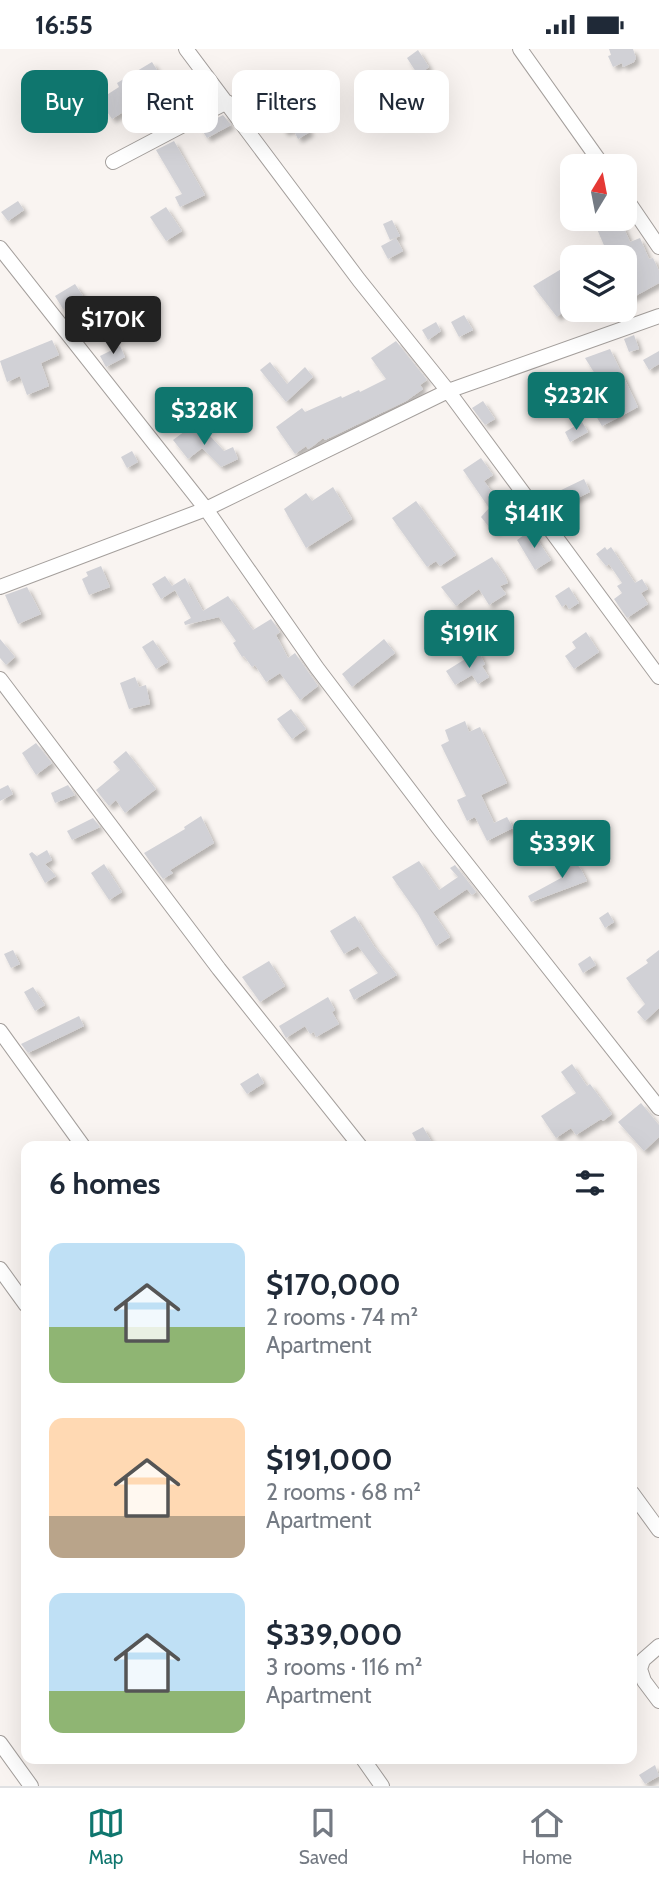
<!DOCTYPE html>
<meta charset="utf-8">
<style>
:root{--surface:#fff;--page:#f2f2f3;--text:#1f2937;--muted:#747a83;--line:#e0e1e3;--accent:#0f766e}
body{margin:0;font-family:Cabin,sans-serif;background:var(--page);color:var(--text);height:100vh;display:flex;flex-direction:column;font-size:26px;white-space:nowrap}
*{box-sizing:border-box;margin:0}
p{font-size:23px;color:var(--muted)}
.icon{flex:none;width:38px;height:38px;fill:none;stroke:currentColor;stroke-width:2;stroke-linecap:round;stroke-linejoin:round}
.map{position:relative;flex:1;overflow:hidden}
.drawer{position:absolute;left:21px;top:1092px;width:616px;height:623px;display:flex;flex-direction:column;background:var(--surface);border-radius:14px;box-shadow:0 7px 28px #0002}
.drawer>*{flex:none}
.hud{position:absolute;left:21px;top:21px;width:618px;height:63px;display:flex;gap:14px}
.needle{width:46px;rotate:10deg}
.buttons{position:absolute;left:560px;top:105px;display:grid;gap:14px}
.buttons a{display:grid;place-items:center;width:77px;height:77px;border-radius:14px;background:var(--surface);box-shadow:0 7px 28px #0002;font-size:35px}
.price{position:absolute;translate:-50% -60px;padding:0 16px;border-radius:7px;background:var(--accent);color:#fff;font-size:23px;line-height:46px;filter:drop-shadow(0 2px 4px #0008)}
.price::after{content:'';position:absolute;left:50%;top:42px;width:21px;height:16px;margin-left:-10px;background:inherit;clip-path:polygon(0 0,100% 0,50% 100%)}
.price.current{background:#222;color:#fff}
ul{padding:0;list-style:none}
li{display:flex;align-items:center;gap:21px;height:175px;padding:0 28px}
li span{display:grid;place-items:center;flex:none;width:196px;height:140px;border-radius:14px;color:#555}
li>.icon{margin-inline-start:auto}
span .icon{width:84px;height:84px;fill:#fffc;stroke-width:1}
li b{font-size:30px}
h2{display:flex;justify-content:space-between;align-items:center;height:84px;padding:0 28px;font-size:30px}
.pill{padding:0 24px;border-radius:14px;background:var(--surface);box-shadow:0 7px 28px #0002;font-size:24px;line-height:63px}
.pill.current{background:var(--accent);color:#fff}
.status{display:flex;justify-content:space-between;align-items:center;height:49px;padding:0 35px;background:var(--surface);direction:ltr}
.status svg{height:19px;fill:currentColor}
.menu{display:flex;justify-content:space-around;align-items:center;height:98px;border-top:2px solid var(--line);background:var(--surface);font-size:19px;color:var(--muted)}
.menu a{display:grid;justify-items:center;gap:4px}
.menu .current{color:var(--accent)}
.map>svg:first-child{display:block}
</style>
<div class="status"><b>16:55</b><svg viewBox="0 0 49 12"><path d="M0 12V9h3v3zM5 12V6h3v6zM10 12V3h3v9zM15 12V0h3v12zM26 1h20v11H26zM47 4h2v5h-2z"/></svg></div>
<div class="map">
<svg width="659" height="1737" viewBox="0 0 659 1737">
<defs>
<filter id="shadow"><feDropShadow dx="4" dy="4" stdDeviation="2" flood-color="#0004"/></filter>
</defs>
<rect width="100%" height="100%" fill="#f9f4f1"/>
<path fill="#d1d1d6" filter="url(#shadow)" d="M609,0h24l3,9 -2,4 -11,5 -1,-4 -9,4 -5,-11 3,-1z
M418,1l11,17 -11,8 -11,-17z
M152,13l17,27 11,-7 7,10 -36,26 -12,-16 -27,17 -13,-19 20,-13 -2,-4z
M289,32l5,9 3,-1 8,16 -3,2 9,16 -5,3 4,6 -12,7 -5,-10 -9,3 -6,-17 -8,4 -11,-21z
M223,66l8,10 -24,13 -7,-11z
M174,92l31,54 -25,12 -5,-10 7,-3 -26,-44z
M18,152l6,9 -16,11 -7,-9z
M166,158l16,24 -16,10 -16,-24z
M609,170h11l10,23 10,-4 9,21 4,-1 6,13v12l-29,16 -5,-10v-32h-16l-12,-28z
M392,171l8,16 -10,4 -7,-16z
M396,189l7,13 -15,8 -7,-13z
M568,216l4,7v28l-7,6 2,2 -10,9 -24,-31z
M75,235l8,12 -6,4 3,3 -11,7 -2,-2 -4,1 -8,-13z
M464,266l9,15 -14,7 -8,-15z
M436,273l5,9 -13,9 -6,-10z
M634,286l5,14 -10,3 -5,-13z
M52,291l7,15 -18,8 8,23 -22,9 -7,-19 -13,6 -7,-21z
M396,292l31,39 -7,5 3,4 -17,12 -81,39 -2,-2 -10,8 -5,3 -2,-3 -11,8 -19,-27 26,-19 3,4 36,-16 1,2 17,-8 1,2 26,-13 -15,-21z
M120,297l5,11 -19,10 -6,-11z
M610,300l28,58 -36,19 -6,-10 19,-10 -30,-48z
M659,302v13l-10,6 -6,-10z
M270,313l17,22 18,-17 8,10 -27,25 -26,-32z
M483,352l12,18 -10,6 -13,-17z
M582,373l6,10 -18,10 -5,-10z
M193,376l12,15 5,-4 14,15 9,-4 5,12 -17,8 -19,-19 -14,11 -15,-19z
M132,402l6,11 -11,6 -6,-11z
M481,409l12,17 -9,6 16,22 9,-7 12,15 -2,1 2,3 -28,17 -12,-15 8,-9 -26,-38z
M584,430l6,13 -29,14 -6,-13z
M333,438l19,32 -46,29 -22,-39 22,-16 6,8z
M416,452l40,54 -16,11 -4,-5 -9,6 -35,-49z
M531,481l20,30 -16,10 -18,-30z
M605,498l2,3 4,-3 24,36 7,-4 6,10 -7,4 7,11 -21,14 -13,-19 8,-6 -5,-7 5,-3 -13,-19 -3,2 -10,-12z
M492,508l13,19 3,7 -8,3 6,8 -17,11 -10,-16 -23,17 -15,-19z
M101,517l9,21 -21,8 -7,-16 6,-3 -2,-4z
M165,527l9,13 -2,-3 13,-8 18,33 25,-15 25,34 18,-11 9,13 -4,3 12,23 7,-5 23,33 -18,14 -20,-27 -14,9 -11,-17 -3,2 -8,-11 -2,1 -9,-14 3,-2 -17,-24 -34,8 -1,-3 7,-4 -16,-28 -14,9 -9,-15z
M27,538l14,27 -23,10 -13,-29z
M569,538l10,16 -10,6 -3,-5 -4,3 -7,-11z
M586,583l13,20 -25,17 -9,-13 11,-8 -4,-6z
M0,590l15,18 -9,8 -6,-7z
M384,590l11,14 -43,34 -10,-13z
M153,591l15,22 -12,7 -14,-22z
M478,602l7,13 -3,2 7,11 -11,7 -6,-9 -17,10 -9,-14z
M135,628l4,10 7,-2 4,19 -21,5 -9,-26z
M291,660l15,20 -14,10 -15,-20z
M465,672l4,11 11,-5 27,56 -26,12 13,28 13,-6 6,11 -26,13 -12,-24 -8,4 -10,-21 9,-4 -25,-51 8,-4 -4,-11z
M36,694l16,20 -16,12 -14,-22z
M126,702l30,38 -31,24 -9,-13 -7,6 -13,-16 24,-20 -7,-8z
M8,736l5,9 -13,7v-12z
M68,736l7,10 -20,8 -4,-10z
M201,767l13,27 -44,27 3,3 -10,6 -19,-26 41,-24 -1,-2z
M93,769l7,9 -28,13 -5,-9z
M47,801l5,10 -7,4 11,12 -11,7 -16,-29 3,-2 7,6 -2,-2z
M569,808l5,8 3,-1 5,7 5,10 -56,21 -3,-6 33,-18 -6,-13z
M419,812l20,29 19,-13 -8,-9 5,-3 21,27 -4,3 -5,-6 -34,23 17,25 -14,9 -18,-32 -26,-37z
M104,815l18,28 -13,8 -18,-27z
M608,863l6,10 -9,6 -6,-10z
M355,867l19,30 23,29 -43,25 -5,-10 29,-17 -20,-27 -14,8 -14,-23z
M13,901l7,14 -9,4 -7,-14z
M659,901v58l-14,13 -8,-9 8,-8 -19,-26 22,-15 -2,-3z
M590,907l6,9 -13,8 -5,-9z
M269,912l16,25 -25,16 -18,-25z
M33,938l12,18 -10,6 -11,-19z
M328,948l7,13 -3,2 7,12 -23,13 -2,-5 -4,2 -5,-8 -19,12 -7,-12z
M79,967l5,10 -56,27 -7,-9z
M572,1015l15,22 3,-2 22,30 -9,7 -2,-2 -25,16 -5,-7 -15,10 -15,-22 35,-23 -15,-21z
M258,1024l6,10 -17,11 -7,-10z
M641,1054l18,22v12l-15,14 -26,-29z
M423,1078l11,19h-15l-7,-13z
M655,1716l4,11 -14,8 -6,-9z"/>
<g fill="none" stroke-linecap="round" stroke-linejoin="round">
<g stroke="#a49f9c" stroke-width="16">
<path id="minor" d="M186,0l173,231 89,111 211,286
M520,0l83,117
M113,113l114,-60
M625,148l34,50
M0,199l206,261 111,159 123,162 219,278
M0,538l206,-78 242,-118 211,-75
M0,630l219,290 141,177
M0,982l83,115
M0,1220l26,36
M632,1444l27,37
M659,1597l-16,14 -3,9 4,12 15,20
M0,1694l31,43
M363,1710l19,27"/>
</g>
<use href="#minor" stroke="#fff" stroke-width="14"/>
</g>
</svg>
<div class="buttons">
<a><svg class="needle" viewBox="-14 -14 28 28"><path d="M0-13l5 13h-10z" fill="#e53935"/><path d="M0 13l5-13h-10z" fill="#747a83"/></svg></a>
<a><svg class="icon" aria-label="layers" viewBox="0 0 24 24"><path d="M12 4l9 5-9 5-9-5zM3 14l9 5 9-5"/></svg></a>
</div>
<b class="price current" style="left:113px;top:307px">$170K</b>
<b class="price" style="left:576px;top:383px">$232K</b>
<b class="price" style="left:204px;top:398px">$328K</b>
<b class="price" style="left:534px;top:501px">$141K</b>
<b class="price" style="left:469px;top:621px">$191K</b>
<b class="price" style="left:562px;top:831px">$339K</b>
<div class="hud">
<a class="pill current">Buy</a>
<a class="pill">Rent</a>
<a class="pill">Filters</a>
<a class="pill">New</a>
</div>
<section class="drawer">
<h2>6 homes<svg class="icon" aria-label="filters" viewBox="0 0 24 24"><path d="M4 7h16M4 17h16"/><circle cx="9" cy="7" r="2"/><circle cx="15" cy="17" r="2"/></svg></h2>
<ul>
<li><span style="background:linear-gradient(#bfe0f5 60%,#8fb573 0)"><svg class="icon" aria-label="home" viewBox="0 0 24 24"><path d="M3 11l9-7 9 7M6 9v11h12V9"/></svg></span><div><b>$170,000</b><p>2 rooms · 74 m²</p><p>Apartment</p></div></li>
<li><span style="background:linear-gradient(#ffd9b3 70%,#b9a48a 0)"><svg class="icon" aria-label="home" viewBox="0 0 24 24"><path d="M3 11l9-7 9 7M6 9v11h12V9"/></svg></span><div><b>$191,000</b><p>2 rooms · 68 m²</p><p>Apartment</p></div></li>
<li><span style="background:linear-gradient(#bfe0f5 70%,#8fb573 0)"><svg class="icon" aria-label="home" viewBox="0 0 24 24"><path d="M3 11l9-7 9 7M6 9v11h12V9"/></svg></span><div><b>$339,000</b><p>3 rooms · 116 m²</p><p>Apartment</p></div></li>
</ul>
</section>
</div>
<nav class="menu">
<a class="current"><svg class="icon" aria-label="map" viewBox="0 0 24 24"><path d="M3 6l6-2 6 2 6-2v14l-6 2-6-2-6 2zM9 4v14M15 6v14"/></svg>Map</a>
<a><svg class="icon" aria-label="saved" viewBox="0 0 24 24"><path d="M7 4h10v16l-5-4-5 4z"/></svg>Saved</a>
<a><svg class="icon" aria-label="home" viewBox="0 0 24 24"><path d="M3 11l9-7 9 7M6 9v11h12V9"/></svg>Home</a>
</nav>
